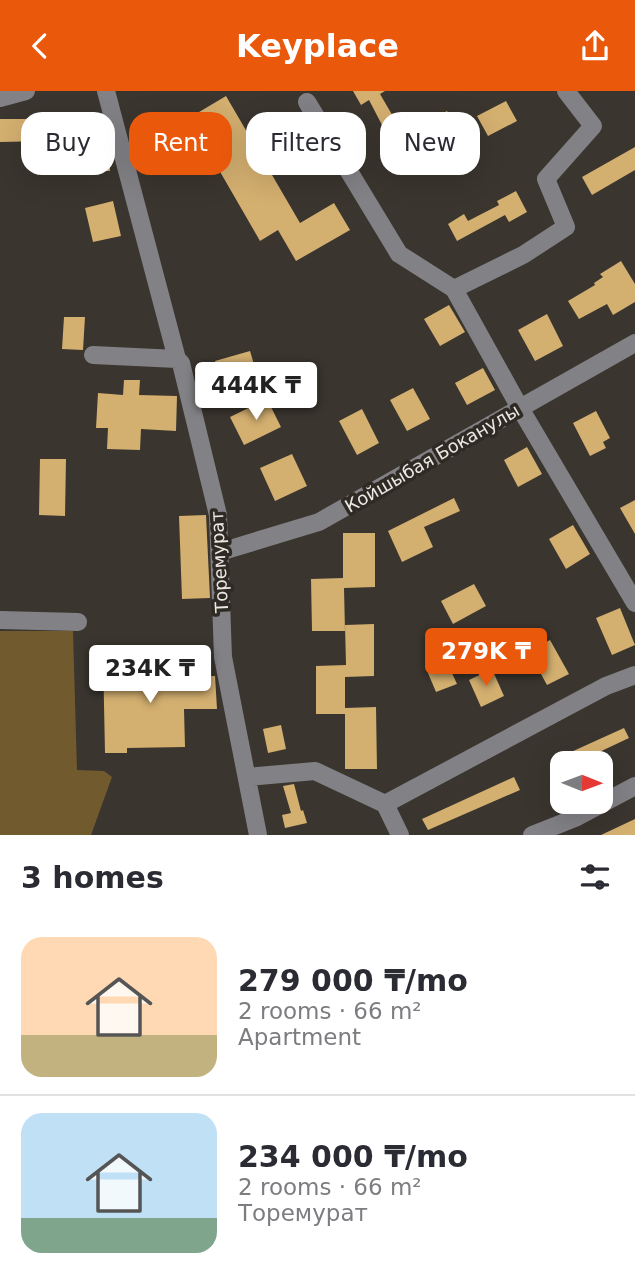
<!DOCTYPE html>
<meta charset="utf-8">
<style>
:root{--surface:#fff;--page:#f7f7f7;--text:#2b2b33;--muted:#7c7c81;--line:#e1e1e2;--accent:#ea580c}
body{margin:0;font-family:"DejaVu Sans",sans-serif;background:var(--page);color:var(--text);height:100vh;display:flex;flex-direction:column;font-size:26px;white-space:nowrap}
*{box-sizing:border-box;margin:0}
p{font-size:23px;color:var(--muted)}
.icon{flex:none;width:38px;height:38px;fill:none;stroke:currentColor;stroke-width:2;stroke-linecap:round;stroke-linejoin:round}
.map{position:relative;height:744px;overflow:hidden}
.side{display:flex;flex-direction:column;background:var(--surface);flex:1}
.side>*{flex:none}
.top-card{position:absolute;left:21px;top:21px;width:593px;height:63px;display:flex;gap:14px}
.needle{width:46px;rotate:91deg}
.buttons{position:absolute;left:550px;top:660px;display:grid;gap:14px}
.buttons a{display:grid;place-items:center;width:63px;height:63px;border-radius:14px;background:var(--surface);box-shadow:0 7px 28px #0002;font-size:35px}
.price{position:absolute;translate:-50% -60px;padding:0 16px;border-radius:7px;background:#fff;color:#222;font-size:23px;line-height:46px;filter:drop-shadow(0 2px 4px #0008)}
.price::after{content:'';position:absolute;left:50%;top:42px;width:21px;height:16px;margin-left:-10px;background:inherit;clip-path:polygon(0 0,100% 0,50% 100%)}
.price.active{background:var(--accent);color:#fff}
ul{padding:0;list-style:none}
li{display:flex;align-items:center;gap:21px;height:175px;padding:0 21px}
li+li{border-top:2px solid var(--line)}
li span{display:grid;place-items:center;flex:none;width:196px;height:140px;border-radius:21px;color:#555}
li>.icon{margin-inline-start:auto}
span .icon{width:84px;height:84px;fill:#fffc;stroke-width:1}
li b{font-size:30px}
h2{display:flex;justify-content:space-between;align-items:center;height:84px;padding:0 21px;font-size:30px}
.pill{padding:0 24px;border-radius:21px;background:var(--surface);box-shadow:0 7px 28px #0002;font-size:24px;line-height:63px}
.pill.active{background:var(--accent);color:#fff}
header{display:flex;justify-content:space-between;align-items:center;height:91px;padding:0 21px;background:var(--accent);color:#fff;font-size:32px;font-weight:600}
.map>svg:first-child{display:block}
</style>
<header><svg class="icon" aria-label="back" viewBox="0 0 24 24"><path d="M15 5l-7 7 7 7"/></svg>Keyplace<svg class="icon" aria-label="share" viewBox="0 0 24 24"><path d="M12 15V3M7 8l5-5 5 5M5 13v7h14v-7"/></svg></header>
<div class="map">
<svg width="635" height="744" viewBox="0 0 635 744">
<rect width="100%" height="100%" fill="#3a352e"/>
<path fill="#715a2e" d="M0,540h73l4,139 27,1 8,6 -21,58h-91z"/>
<path fill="#d3af70" d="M353,0h32l-5,3 14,24 -12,7 -13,-25 -8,5z
M226,5l74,127 34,-20 16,27 -54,31 -18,-31 -18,11 -71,-123z
M506,10l11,20 -29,15 -11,-20z
M447,20l18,32 -32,18 -19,-33z
M0,28h46l1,22 -47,1z
M82,55h27l1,25h-28z
M635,56v23l-43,25 -10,-18z
M516,100l11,21 -18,10 -4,-7 -48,26 -9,-17 16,-10 4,7 31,-16 -2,-4z
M113,110l8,35 -28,6 -8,-34z
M621,170l14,23v18l-22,13 -6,-11 -28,15 -11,-18 27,-16 -1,-2 9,-6 -3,-3z
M449,214l16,27 -25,14 -16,-27z
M547,223l16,32 -28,15 -17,-31z
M64,226h21l-2,33 -21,-1z
M250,260l9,30 -36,10 -8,-30z
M483,277l12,22 -28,15 -12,-22z
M124,289h16l-1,15 38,1 -1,35 -35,-2 -1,21 -33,-1 1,-21h-12l2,-35 25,2z
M413,297l17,31 -23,12 -17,-31z
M267,308l14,28 -37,18 -14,-28z
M362,318l17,34 -22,12 -18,-34z
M596,320l14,27 -7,4 3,6 -16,8 -17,-33z
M527,356l15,27 -24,13 -14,-27z
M292,363l15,32 -32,15 -15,-33z
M40,368h26l-1,57 -26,-1z
M454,407l6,13 -36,16 9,20 -31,15 -14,-31z
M635,409v34l-15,-26z
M206,424l4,83 -28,1 -3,-83z
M573,434l17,29 -24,15 -17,-30z
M343,442h32v54l-31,1 1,43h-33l-1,-52 32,-1z
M474,493l12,22 -33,18 -12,-23z
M620,517l15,37 -23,10 -16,-37z
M374,533v52l-29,1v31l31,-1 1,62h-32v-55h-29v-48l30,-1 -1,-40z
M550,549l19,34 -22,11 -18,-33z
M124,564v9l22,-1v11l37,-1v4l32,-1 2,33h-33l1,38 -58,1v5h-22l-2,-97z
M445,567l12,26 -21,8 -11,-26z
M492,578l12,27 -23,11 -12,-27z
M281,634l5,24 -18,4 -5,-24z
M624,637l5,10 -53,25 -5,-11z
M514,686l6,13 -92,40 -6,-11z
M294,693l7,27 2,-1 4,13 -22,5 -3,-13 9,-2 -8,-27z
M635,728v16h-34z"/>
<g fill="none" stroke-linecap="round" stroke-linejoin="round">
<path stroke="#828286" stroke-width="18" d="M106,0l71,268 4,4 37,152 5,142 35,178
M0,7l26,-7
M307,11l92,152 55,35 69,-34 43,-28 -20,-48 47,-53 -27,-35
M454,198l66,119 115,195
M93,264l84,4
M220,461l99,-30 316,-179
M0,529l78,2
M247,686l68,-6 70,33 221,-118 29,-11
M385,713l15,31
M532,744l43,-17 60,-32"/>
</g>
<g text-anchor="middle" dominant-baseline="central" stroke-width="7" stroke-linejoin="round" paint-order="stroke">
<g font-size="18" fill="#ebe8e4" stroke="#2f2b24">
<text transform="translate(432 367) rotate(-30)">Койшыбая Боканулы</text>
<text transform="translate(219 471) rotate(-93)">Торемурат</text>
</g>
</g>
</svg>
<div class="buttons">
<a><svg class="needle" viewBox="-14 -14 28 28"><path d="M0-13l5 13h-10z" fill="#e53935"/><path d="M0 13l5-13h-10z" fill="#7c7c81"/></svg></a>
</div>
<b class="price" style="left:256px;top:331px">444K ₸</b>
<b class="price active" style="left:486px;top:597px">279K ₸</b>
<b class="price" style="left:150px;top:614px">234K ₸</b>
<div class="top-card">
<a class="pill">Buy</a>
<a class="pill active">Rent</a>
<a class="pill">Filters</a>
<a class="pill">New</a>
</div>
</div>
<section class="side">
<h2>3 homes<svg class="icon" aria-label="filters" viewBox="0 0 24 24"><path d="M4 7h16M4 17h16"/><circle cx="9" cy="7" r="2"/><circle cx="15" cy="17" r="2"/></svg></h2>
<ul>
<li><span style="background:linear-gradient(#ffd9b3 70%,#c2b280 0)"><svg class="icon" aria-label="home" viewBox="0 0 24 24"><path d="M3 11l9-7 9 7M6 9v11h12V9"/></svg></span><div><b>279 000 ₸/mo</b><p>2 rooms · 66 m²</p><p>Apartment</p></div></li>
<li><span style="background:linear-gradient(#bfe0f5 75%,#7fa58c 0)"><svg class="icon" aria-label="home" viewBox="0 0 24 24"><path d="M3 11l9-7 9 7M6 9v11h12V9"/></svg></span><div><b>234 000 ₸/mo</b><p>2 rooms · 66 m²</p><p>Торемурат</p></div></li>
</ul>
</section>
